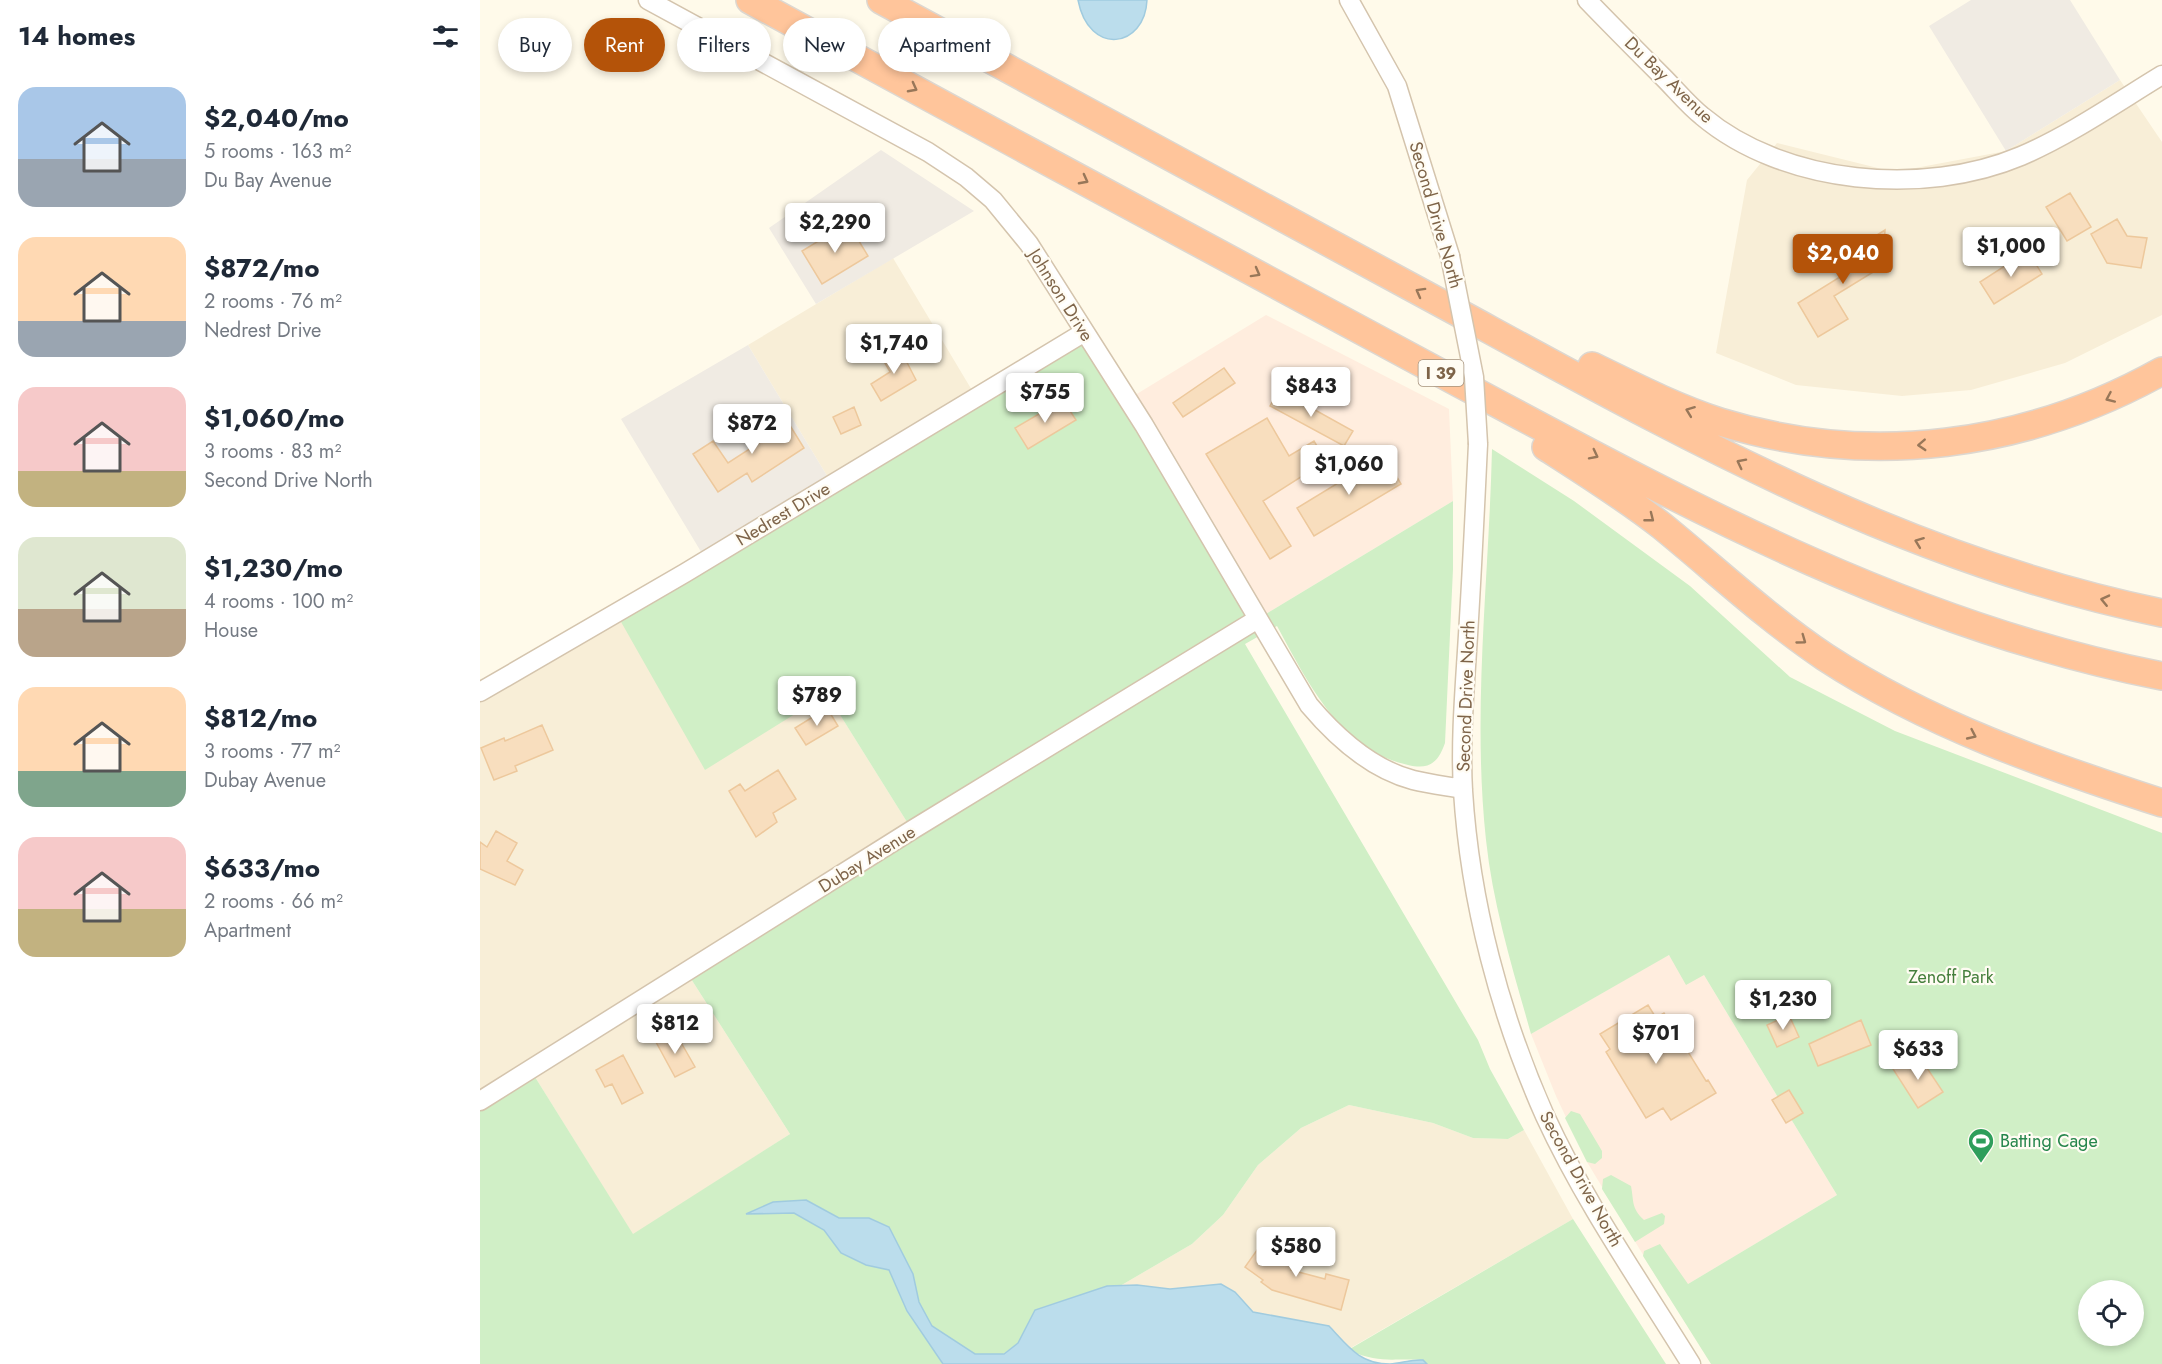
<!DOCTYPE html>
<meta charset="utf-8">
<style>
:root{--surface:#fff;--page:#f6f6f7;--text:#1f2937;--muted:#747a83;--accent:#b45309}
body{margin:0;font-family:Jost,sans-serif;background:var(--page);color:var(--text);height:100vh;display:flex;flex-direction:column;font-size:22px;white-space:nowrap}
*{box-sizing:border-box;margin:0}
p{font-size:20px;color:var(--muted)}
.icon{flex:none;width:33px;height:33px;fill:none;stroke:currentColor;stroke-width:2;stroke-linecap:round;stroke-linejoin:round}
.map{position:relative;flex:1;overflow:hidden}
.details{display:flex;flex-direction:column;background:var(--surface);width:480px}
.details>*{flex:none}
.hud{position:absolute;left:18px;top:18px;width:570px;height:54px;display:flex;gap:12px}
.fabs{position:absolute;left:1598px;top:1280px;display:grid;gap:12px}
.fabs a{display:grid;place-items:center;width:66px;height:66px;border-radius:50%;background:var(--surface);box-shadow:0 3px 9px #0003;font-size:30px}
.price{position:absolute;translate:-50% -51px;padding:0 14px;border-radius:6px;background:#fff;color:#222;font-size:20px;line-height:39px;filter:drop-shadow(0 2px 3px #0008)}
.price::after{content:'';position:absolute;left:50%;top:36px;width:18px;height:14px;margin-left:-9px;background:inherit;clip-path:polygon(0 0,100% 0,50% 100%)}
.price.current{background:var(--accent);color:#fff}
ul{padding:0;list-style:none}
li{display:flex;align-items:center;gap:18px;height:150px;padding:0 18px}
li span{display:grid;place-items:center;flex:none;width:168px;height:120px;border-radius:18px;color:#555}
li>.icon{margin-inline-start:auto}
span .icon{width:72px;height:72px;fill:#fffc;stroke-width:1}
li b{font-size:26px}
h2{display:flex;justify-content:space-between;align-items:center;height:72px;padding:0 18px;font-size:26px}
.chip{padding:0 21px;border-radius:27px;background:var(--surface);box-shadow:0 3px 9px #0003;font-size:21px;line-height:54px}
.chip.current{background:var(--accent);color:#fff}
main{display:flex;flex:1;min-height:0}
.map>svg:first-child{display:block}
</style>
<main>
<section class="details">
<h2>14 homes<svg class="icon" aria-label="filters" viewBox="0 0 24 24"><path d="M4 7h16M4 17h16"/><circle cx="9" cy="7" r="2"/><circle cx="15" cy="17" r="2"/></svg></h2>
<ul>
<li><span style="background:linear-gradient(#a9c7e8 60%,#9aa5b1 0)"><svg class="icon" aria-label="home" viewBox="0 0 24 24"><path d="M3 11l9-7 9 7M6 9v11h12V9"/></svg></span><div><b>$2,040/mo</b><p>5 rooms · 163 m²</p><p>Du Bay Avenue</p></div></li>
<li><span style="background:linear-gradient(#ffd9b3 70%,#9aa5b1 0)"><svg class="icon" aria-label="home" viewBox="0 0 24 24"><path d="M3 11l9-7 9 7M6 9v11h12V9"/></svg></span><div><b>$872/mo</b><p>2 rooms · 76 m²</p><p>Nedrest Drive</p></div></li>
<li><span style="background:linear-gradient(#f6c9c9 70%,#c2b280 0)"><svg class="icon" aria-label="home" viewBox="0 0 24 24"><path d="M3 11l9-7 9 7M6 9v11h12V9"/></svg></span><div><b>$1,060/mo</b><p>3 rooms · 83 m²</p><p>Second Drive North</p></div></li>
<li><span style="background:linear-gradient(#dfe7d0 60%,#b9a48a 0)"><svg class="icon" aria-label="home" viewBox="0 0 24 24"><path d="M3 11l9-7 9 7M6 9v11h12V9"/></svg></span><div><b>$1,230/mo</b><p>4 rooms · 100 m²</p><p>House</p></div></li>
<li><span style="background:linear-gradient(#ffd9b3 70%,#7fa58c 0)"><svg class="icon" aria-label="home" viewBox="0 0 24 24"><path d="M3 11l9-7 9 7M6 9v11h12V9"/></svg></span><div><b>$812/mo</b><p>3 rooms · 77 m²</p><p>Dubay Avenue</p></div></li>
<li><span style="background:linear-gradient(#f6c9c9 60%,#c2b280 0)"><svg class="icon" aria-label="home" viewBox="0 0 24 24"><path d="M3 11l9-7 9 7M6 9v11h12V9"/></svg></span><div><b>$633/mo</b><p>2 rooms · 66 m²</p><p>Apartment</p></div></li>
</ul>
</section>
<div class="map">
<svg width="1682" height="1364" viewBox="0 0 1682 1364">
<rect width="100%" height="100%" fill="#fffaea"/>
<path fill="#f8eed7" d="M1640,80l42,62v173l-97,48 -94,27 -69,6 -106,-11 -80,-32 31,-173 30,-37 117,29 112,-21z
M413,258l83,139 -144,87 -84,-139z
M136,613l211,81 85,136 -226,141 104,163 -157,101 -103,-166 -50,32v-409z
M869,1105l84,18 40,15 35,1 16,-9 49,89 -226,131 -7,-12 -48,-17 -39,-9 -18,-20 -14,-8 -51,5 -50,-3 72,-42 31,-29 35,-50 43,-37z"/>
<path fill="#ffedde" d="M786,315l183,94 4,92 -197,119 -129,-220z
M1188,955l36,20 133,220 -169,101 -81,-134 -31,-66 -25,-62z"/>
<path fill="#f0ebe3" d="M1491,0h99l50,80 -114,71 -77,-125z
M401,150l93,61 -158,93 -47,-76z
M268,345l84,139 -126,76 -85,-141z"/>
<path fill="#d0efc6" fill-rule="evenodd" d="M603,333l173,287 197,-119v68l-8,174c-7,20 -16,27 -37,22 -68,-15 -101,-84 -131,-139l-32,18 233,396 12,29 34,61 -16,9 -35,-1 -40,-15 -84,-18 -48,23 -43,37 -35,50 -31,29 -72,42h-13l-72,24 -17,33 -15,11h-28l-43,-28 -13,-24 -6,-28 -24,-47 -20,-9h-30l-33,-18 -33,2 -26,12 47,-1 30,17 17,23 25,12 23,5 18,41 36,53h-463v-263l50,-32 103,165 157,-100 -104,-163 226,-141 -85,-136 -122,76 -89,-157z
M1012,449l82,52 116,85 100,91 105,54 267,102v531h-451l-68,-108 1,-5 16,-7 28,40 149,-89 -133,-220 -18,10 -17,-30 -138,79c-18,-64 -38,-128 -45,-194 -14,-130 3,-261 6,-391zM1608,1290h45v45h-45z
M1091,1111l9,3 22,37v7l-7,6 -8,-2 -22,-44z
M1131,1175l20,11c3,15 0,22 13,34l18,-7 3,3 -1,8 -29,18 -33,-53 1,-10z
M1093,1219l93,145h-239l-4,-4c-34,-2 -42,4 -75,-10z"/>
<path fill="#bbddec" stroke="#a0cbdf" stroke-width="1.5" d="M598,0h69c-2,48 -58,57 -69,0z
M326,1200l33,18h30l20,9 24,47 6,28 13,24 43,28h29l14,-11 17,-33 72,-24 30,-1 33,4 51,-5 14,8 18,20 76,14c18,19 30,38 61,38 12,-1 22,-5 33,-4l4,4h-484l-36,-53 -18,-41 -23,-5 -25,-12 -17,-23 -30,-17 -48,1 27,-12z"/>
<path fill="#f8debe" stroke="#edc89c" stroke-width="1.5" d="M1590,193l21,34 -24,14 -21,-34z
M1637,219l10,17 20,2 -6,30 -34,-5 -16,-29z
M368,223l20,33 -46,28 -20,-33z
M1405,230l-2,36 -49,30 14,23 -30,18 -20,-34 42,-26 -8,-14z
M1548,251l14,23 -48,30 -14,-22z
M419,347l17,33 -35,21 -10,-17 19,-12 -8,-14z
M744,368l11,15 -52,34 -10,-14z
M799,390l74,41 -9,15 -74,-40z
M583,400l13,20 -48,29 -13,-21z
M374,407l7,18 -20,9 -8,-17z
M301,411l23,37 -52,34 -5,-9 -29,19 -25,-38 20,-13 15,22 40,-26 -8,-13z
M787,418l22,38 25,-15 12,20 -63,40 28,45 -21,13 -64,-105z
M904,455l17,29 -87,52 -17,-28z
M347,708l11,18 -32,19 -11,-17z
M62,725l11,25 -38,16 2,5 -23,9 -13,-32 23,-10 1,3z
M298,770l18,29 -23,14 4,9 -21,15 -27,-46 11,-7 5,7z
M16,831l21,12 -10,18 16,9 -8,15 -35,-16v-27l7,5z
M1168,1005l8,13 8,-5 42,68 2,-1 8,13 -45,27 -8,-12 -17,10 -40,-66 4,-3 -10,-15z
M1309,1015l10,22 -22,10 -10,-22z
M1381,1020l10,25 -53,21 -9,-22z
M195,1032l20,35 -20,10 -19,-35z
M1437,1053l26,39 -25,16 -25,-39z
M143,1055l20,38 -21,11 -10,-20 -7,3 -9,-17z
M1309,1090l14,23 -17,10 -14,-23z
M782,1243l15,12 8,-11 16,11 -10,15 34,9 1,-5 23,6 -8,30 -69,-20 -11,-8 2,-2 -18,-13z"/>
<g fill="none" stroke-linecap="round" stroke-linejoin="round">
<g stroke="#d4c4ad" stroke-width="21">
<path id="minor" d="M168,0l280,152 38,25 27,23 36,44 115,181 165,280c27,32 62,64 104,75 16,4 33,6 50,9
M869,0l48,86 53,170
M1107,0c25,26 51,52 76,77 13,13 25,28 39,39 82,69 222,81 319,40 49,-21 95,-53 141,-81
M998,444c-3,64 -6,127 -10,191 -3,51 -8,104 -5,156 7,111 37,224 82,325 40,87 96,167 146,248
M0,692l205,-119 398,-240
M0,1101l432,-271 344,-210"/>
</g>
<g stroke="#ddd7d0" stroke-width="30">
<path id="highway" d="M270,0c227,123 453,246 681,368 234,125 467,257 731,308
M401,0c189,102 378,204 567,307 230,125 454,253 714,306
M1112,366c41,20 84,42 128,56 150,46 306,25 442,-51
M1066,447c39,25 79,50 116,79 54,44 105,92 163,131 104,68 220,108 337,146"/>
</g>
<use href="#minor" stroke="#fff" stroke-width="18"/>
<use href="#highway" stroke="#ffc59b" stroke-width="27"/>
<g stroke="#d4c4ad" stroke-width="21" stroke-linecap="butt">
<path id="minor-bridge" d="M970,256l24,121 4,67"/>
</g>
<use href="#minor-bridge" stroke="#fff" stroke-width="18"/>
</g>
<defs><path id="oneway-chevron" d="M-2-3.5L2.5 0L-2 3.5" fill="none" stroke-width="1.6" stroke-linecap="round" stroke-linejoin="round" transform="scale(1.5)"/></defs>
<g stroke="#987759">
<use href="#oneway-chevron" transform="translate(433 88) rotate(28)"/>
<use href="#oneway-chevron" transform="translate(604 180) rotate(28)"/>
<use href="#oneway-chevron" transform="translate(776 273) rotate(29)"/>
<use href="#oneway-chevron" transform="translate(940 292) rotate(-151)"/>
<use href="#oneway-chevron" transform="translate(1630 398) rotate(156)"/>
<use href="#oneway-chevron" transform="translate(1210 411) rotate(-159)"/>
<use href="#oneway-chevron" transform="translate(1442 445) rotate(177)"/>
<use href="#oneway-chevron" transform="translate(1114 455) rotate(27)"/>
<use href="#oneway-chevron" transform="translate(1261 463) rotate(-153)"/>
<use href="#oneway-chevron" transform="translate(1170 518) rotate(38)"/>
<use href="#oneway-chevron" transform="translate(1439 542) rotate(-159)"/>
<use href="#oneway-chevron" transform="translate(1625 600) rotate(-167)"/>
<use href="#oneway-chevron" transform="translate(1322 640) rotate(36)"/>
<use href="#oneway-chevron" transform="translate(1492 735) rotate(25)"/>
</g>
<defs>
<g id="stadium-pin" transform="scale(1.35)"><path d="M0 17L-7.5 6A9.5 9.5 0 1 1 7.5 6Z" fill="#2e9e5b" stroke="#fffcf3"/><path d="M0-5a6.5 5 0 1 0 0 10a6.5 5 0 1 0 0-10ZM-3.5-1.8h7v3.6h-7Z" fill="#fff"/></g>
</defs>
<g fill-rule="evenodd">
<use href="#stadium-pin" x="1501" y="1141"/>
</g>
<g text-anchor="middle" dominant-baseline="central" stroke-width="4.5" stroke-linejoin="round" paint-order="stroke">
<rect fill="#fffcf3" stroke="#a5927c" stroke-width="1.5" x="938.5" y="360" width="45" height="26" rx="4.5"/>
<g font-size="16" font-weight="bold" fill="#7e6449">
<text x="961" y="373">I 39</text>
</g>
<g font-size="18" fill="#7e6449" stroke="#fffcf3">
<text transform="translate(1189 80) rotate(44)">Du Bay Avenue</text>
<text transform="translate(956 215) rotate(74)">Second Drive North</text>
<text transform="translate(581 295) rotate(58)">Johnson Drive</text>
<text transform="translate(303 514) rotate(-31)">Nedrest Drive</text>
<text transform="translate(986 696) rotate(-88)">Second Drive North</text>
<text transform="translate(387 859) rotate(-32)">Dubay Avenue</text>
<text transform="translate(1101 1179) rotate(61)">Second Drive North</text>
</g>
<g font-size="18" fill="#457f3c" stroke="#fffcf3">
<text x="1471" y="977">Zenoff Park</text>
</g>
<g font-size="18" fill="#27864d" stroke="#fffcf3" text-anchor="start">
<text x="1520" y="1141">Batting Cage</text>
</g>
</g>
</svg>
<div class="fabs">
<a><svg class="icon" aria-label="locate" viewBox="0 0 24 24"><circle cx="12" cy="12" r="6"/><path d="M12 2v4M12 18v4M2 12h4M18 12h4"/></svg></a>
</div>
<b class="price" style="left:355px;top:254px">$2,290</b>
<b class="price" style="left:1531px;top:278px">$1,000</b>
<b class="price current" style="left:1363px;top:285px">$2,040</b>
<b class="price" style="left:414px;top:375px">$1,740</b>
<b class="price" style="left:831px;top:418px">$843</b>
<b class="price" style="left:565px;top:424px">$755</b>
<b class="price" style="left:272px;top:455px">$872</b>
<b class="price" style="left:869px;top:496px">$1,060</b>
<b class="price" style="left:337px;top:727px">$789</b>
<b class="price" style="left:1303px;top:1031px">$1,230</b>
<b class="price" style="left:195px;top:1055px">$812</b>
<b class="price" style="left:1176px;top:1065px">$701</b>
<b class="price" style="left:1438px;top:1081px">$633</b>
<b class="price" style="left:816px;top:1278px">$580</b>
<div class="hud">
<a class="chip">Buy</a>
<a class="chip current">Rent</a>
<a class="chip">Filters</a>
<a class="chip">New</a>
<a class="chip">Apartment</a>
</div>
</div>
</main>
